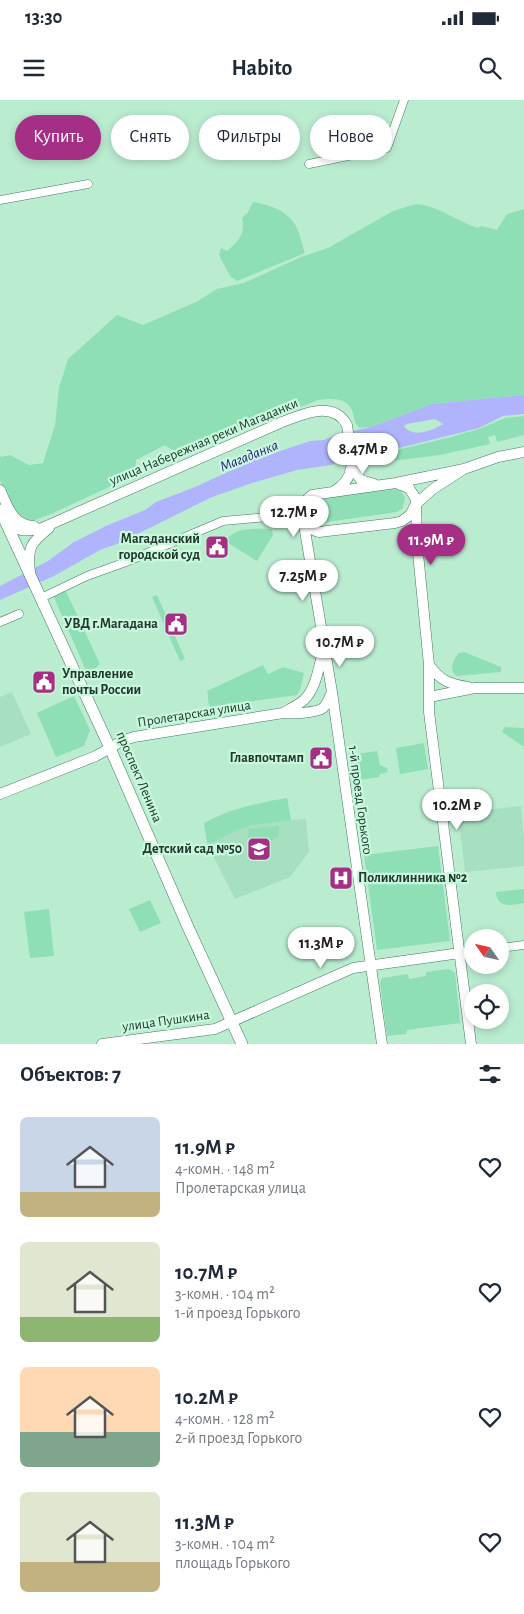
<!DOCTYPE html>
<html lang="ru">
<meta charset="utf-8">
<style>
:root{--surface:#fff;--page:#f2f2f3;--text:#1f2937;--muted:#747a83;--accent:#a62f86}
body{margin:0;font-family:"Alegreya Sans",sans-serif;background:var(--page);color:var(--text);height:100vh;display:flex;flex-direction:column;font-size:19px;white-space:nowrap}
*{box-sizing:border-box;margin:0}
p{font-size:16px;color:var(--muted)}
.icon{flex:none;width:28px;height:28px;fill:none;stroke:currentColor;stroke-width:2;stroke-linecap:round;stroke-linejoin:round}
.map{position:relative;height:944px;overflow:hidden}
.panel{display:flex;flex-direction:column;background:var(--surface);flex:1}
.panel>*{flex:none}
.hud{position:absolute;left:15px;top:15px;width:495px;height:45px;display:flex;gap:10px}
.needle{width:32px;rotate:304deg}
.fabs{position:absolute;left:464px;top:829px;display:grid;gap:10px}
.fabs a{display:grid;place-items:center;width:45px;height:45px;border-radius:50%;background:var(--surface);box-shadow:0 2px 8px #0003;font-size:25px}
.price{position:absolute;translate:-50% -42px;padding:0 11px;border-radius:18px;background:#fff;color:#222;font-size:16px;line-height:32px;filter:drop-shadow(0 1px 2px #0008)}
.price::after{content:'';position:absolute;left:50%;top:30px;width:15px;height:11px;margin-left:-8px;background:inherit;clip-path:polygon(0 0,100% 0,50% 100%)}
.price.current{background:var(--accent);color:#fff}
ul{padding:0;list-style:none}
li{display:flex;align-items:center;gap:15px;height:125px;padding:0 20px}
li span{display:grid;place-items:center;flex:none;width:140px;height:100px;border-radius:8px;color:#555}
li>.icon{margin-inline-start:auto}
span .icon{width:60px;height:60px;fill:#fffc;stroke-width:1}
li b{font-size:21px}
h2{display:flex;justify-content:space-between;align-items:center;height:60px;padding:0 20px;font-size:21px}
.tag{padding:0 18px;border-radius:22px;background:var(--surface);box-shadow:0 2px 8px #0003;font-size:18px;line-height:45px}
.tag.current{background:var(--accent);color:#fff}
.status{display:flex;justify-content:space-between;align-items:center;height:35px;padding:0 25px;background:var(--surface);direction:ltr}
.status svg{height:14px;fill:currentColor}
header{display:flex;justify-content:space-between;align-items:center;height:65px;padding:0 20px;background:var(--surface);font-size:22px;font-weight:700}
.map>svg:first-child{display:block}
</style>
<div class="status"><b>13:30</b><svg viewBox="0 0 49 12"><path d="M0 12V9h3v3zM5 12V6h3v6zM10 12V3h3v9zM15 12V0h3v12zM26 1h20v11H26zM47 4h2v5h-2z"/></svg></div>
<header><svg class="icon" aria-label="menu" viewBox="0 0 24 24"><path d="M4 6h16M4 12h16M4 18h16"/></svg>Habito<svg class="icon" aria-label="search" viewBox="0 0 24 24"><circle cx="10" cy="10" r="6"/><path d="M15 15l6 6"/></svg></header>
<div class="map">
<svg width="524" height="944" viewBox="0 0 524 944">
<rect width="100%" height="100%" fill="#baecd0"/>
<path fill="#a6e0c1" d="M12,592l19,42 -31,13v-50z
M287,698l4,22 15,-1 3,33 -19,25 -55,22 -28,-55 -3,-21 22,-11 25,-7z
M521,706l3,31v29l-59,6 -7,-59z"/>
<path fill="#8fdfb6" d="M253,102c17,3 34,8 43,24 4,8 6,19 9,27l-68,28 -7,-5 -11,-21 2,-7 6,3c11,-9 19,-17 15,-33l6,-6z
M416,104c23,2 40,17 62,24l3,-2 16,4 10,-16 17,-5v186l-92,9 -61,23 -11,1c-6,-5 -5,-8 -7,-15 -4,-16 -22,-15 -35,-13l-137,56 -16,-11 -29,15 -1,15 -84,39 -21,8 -12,-3 -18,-39v-24l2,1 8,-2 19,10 14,-2 12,-38 4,-37 9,-29 49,-44 26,10 55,-24 19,-12 27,-6 57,-26 27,-9 65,-37z
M524,316v19l-27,7 -2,-7 -7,2 2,7 -50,11 -64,8 -14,1 -3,-2v-5l29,-5 63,-15 28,-8 26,-11z
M394,389l7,2 4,6 -2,11 -6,4 -77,11c-15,-3 -15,-20 -1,-25z
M272,429l1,6 -16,26 -32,-20c11,-15 31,-12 47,-12z
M64,487l36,77 -12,11 -36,-82z
M157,495l28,64 -5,2 -28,-64z
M464,552l37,15v5l-44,4c-9,-5 -4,-17 2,-23z
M263,565l5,9 15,-7 21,6 -4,17 -3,5 -87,12c-3,-5 -1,-10 -3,-16z
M74,596l16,34 -6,16 -28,11 -19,-44z
M504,627l20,1v19l-22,-15z
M424,643l4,26 -28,5 -4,-26z
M377,651l3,14 7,3 1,4 -8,2 -1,3 -26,4 -4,-26z
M287,698l4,22 -39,5 -15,5 -29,15 -4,-22c27,-13 53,-20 83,-25z
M279,726v10l-24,15 -7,-14 1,-8z
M438,746l12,95 -73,9 -13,-95z
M524,789v14c-12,2 -27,6 -28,-11z
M150,800l11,23 -21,9 -11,-23z
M49,809l5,47 -24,2 -6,-46z
M449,869l6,4 5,50 -53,7 -1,4 -19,2 -7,-53 2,-5 26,-4 1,5 17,-3v-4z"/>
<path fill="#afb4fc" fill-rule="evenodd" d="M524,295v19l-21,2 -24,12 -96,24 -42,8 -10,5 -34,5 -45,13 -40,14 -95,47 -17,6 -46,26 -54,24v-14l48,-25 26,-19 32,-16 39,-16 11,-8 39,-15 59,-27 56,-19 14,-1 12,-5 35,-8 61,-23zM435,319l8,5c-10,6 -30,15 -39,2l3,-2zM383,337l3,5 -3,4 -46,10 -2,-2v-2l3,-3 35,-11z"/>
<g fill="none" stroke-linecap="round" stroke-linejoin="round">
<g stroke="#49775f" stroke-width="9">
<path id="street" d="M309,64l78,-16 17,-48
M0,100l88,-16
M41,498l46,-22 39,-14 97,-41 79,-7
M0,522l19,-8
M500,848l24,-3
M460,853l12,-2"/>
</g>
<g stroke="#49775f" stroke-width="11">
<path id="secondary" d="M352,368l9,12 13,4
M464,369l-31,20 -17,15 -6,11 -8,6 -7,2 -76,9c-18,-4 -23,-26 -7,-37l84,-12 68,-14 34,-12 26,-5
M396,383l13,5 7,11 1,44 12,122v47l42,332
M0,390c8,17 13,36 34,36
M303,419l29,173 50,352
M6,422c12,10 20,10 36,6l238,-105c20,-8 53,-24 67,2 3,25 14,51 -13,66
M30,471c-3,-24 1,-28 19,-43
M429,565c12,16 20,19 39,22
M429,597l46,-9h49
M283,613c7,-4 15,-8 21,-13 13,-13 14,-32 19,-48
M0,694l96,-38 26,-15 12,-4 149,-24c9,1 33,0 40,-5 4,-4 6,-9 8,-14
M102,944l113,-15 138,-61 107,-15"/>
</g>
<g stroke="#49775f" stroke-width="12">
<path id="primary" d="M0,410l110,238 78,179 54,117"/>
</g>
<use href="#street" stroke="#fff" stroke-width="8"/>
<use href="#secondary" stroke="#fff" stroke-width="10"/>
<use href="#primary" stroke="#fff" stroke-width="11"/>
</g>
<defs>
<g id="civic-square" transform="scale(1.25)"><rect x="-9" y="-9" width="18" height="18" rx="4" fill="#a62f86" stroke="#c7f9dd"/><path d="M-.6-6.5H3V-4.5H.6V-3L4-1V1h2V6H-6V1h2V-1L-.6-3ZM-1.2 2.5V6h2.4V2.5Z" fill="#fff"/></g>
<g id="school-square" transform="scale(1.25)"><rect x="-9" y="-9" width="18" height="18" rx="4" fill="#a62f86" stroke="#c7f9dd"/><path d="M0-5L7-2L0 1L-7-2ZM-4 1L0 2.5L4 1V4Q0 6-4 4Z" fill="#fff"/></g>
<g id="hospital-square" transform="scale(1.25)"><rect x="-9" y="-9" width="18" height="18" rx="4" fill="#a62f86" stroke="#c7f9dd"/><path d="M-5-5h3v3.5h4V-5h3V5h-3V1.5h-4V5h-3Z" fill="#fff"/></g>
</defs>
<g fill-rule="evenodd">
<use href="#civic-square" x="217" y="447"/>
<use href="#civic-square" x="176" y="524"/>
<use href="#civic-square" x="44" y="582"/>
<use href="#civic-square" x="321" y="658"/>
<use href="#school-square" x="259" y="749"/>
<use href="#hospital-square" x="341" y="778"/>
</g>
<g text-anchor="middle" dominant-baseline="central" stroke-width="4.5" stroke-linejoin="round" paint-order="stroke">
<g font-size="14" fill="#24372d" stroke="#c7f9dd">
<text transform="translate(204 342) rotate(-23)">улица Набережная реки Магаданки</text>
<text transform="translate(194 614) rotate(-9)">Пролетарская улица</text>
<text transform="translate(139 677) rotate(67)">проспект Ленина</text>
<text transform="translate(360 700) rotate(82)">1-й проезд Горького</text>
<text transform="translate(166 921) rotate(-8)">улица Пушкина</text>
</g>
<g font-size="14" font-weight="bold" fill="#24372d" stroke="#c7f9dd" text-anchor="end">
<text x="200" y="439">Магаданский<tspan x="200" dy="16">городской суд</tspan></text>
<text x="158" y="524">УВД г.Магадана</text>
<text x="62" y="574" text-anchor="start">Управление<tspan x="62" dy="16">почты России</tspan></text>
<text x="304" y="658">Главпочтамп</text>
<text x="242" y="749">Детский сад №50</text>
<text x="358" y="778" text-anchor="start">Поликлинника №2</text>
</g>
<g font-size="15" font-style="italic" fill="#2a177c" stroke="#c7f9dd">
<text transform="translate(249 356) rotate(-22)">Магаданка</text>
</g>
</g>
</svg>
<div class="fabs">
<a><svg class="needle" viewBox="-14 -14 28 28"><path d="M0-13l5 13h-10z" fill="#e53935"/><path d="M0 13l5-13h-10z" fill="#747a83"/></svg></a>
<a><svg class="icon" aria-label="locate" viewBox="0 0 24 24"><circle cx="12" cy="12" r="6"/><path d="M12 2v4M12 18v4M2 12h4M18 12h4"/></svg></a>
</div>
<b class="price" style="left:363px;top:375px">8.47M ₽</b>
<b class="price" style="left:294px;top:438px">12.7M ₽</b>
<b class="price current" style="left:431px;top:466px">11.9M ₽</b>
<b class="price" style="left:303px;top:502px">7.25M ₽</b>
<b class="price" style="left:340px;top:568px">10.7M ₽</b>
<b class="price" style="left:457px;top:731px">10.2M ₽</b>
<b class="price" style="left:321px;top:869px">11.3M ₽</b>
<div class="hud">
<a class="tag current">Купить</a>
<a class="tag">Снять</a>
<a class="tag">Фильтры</a>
<a class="tag">Новое</a>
</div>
</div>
<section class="panel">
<h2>Объектов: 7<svg class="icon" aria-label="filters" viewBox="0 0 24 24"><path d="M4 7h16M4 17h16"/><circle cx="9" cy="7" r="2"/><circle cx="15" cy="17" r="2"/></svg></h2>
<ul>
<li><span style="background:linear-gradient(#c9d6e8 75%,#c2b280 0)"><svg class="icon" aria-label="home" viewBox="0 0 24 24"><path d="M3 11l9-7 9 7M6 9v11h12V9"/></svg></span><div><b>11.9M ₽</b><p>4-комн. · 148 m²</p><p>Пролетарская улица</p></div><svg class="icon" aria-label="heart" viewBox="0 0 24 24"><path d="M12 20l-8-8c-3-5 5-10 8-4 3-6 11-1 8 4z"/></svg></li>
<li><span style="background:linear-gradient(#dfe7d0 75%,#8fb573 0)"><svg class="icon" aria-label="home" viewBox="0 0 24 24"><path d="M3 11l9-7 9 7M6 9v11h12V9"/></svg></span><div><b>10.7M ₽</b><p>3-комн. · 104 m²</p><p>1-й проезд Горького</p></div><svg class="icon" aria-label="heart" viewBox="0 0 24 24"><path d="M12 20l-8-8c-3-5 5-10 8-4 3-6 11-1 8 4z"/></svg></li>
<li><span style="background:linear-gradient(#ffd9b3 65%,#7fa58c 0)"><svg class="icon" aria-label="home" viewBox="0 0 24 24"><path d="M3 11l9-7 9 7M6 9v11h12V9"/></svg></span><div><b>10.2M ₽</b><p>4-комн. · 128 m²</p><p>2-й проезд Горького</p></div><svg class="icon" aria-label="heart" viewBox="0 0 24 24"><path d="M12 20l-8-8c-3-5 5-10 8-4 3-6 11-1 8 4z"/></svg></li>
<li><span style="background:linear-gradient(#dfe7d0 70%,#c2b280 0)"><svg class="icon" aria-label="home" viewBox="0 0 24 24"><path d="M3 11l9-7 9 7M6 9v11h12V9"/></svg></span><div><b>11.3M ₽</b><p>3-комн. · 104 m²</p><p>площадь Горького</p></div><svg class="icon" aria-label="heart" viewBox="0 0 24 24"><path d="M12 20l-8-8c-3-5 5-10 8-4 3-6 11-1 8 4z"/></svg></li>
</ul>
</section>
